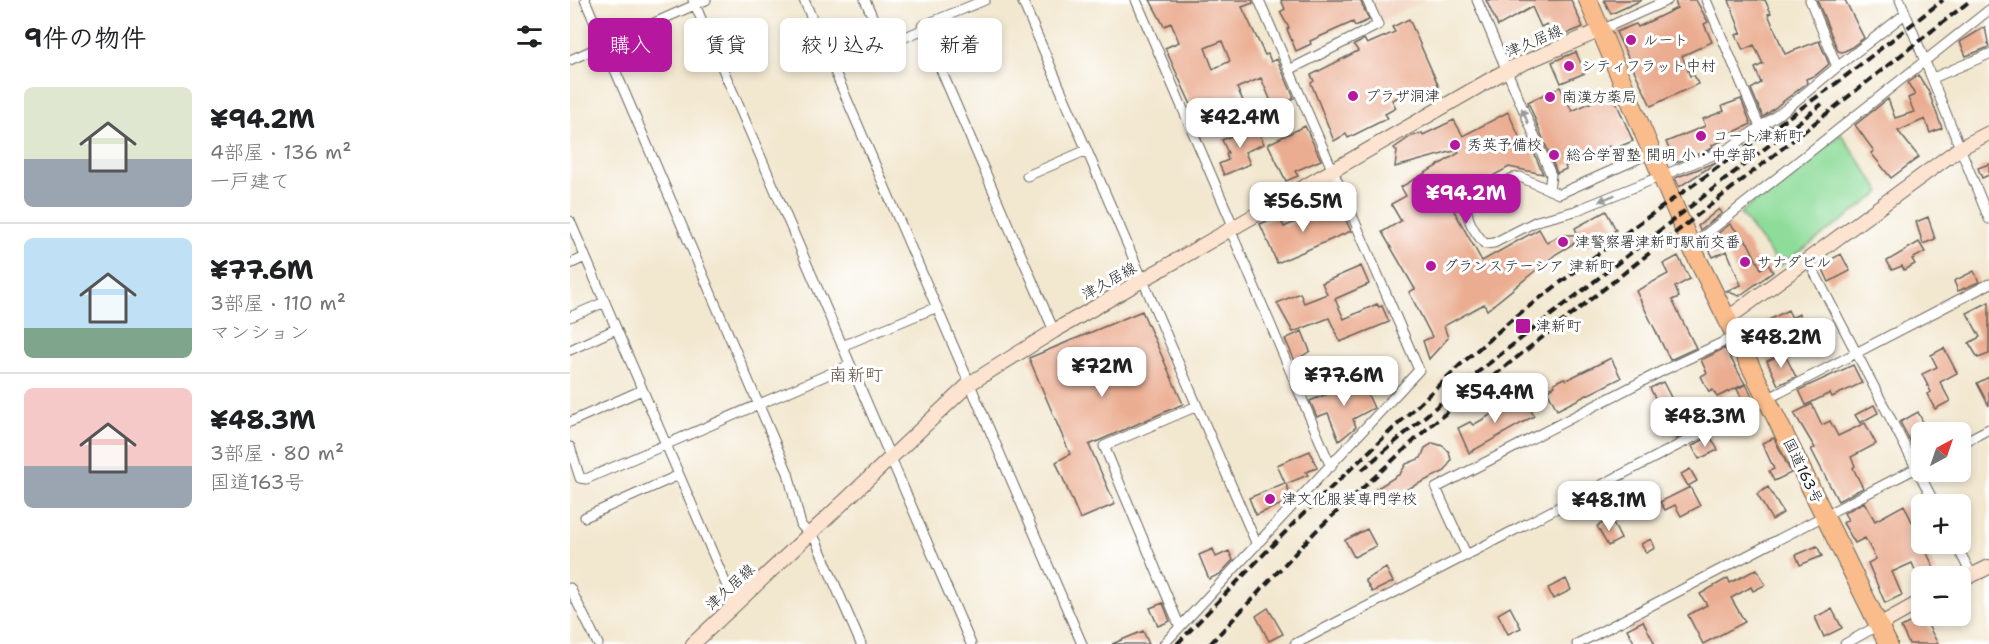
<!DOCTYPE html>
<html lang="ja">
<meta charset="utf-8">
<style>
:root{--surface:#fff;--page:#f6f6f6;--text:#202124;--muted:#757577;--line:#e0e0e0;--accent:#b5179e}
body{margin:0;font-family:"Shantell Sans","Klee One",sans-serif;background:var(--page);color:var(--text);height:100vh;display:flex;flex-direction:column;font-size:22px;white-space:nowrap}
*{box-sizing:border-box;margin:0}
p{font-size:20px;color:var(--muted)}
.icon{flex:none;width:33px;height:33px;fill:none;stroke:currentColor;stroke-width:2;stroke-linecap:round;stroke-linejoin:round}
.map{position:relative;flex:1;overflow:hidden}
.panel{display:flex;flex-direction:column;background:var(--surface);width:570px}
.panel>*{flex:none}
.hud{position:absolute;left:18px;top:18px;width:570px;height:54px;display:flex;gap:12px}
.needle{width:39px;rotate:40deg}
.buttons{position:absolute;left:1341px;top:422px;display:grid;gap:12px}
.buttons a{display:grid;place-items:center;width:60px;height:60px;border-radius:9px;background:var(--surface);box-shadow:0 3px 9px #0003;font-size:30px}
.price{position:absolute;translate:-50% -51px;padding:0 14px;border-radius:12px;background:#fff;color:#222;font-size:20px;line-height:39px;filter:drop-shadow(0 2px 3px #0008)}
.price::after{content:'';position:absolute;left:50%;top:36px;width:18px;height:14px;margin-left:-9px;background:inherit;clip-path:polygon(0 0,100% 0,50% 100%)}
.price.on{background:var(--accent);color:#fff}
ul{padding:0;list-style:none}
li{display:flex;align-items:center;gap:18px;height:150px;padding:0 24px}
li+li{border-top:2px solid var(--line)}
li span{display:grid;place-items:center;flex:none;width:168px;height:120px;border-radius:9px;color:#555}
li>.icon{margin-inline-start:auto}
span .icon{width:72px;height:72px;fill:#fffc;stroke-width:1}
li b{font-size:26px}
h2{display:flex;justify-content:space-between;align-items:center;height:72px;padding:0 24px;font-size:26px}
.chip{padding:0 21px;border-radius:9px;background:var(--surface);box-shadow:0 3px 9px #0003;font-size:21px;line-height:54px}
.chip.on{background:var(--accent);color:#fff}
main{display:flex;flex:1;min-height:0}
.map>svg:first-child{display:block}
</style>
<main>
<section class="panel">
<h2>9件の物件<svg class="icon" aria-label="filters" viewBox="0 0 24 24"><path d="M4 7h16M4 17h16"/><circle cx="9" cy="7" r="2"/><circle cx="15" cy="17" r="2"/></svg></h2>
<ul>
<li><span style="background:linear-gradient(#dfe7d0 60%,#9aa5b1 0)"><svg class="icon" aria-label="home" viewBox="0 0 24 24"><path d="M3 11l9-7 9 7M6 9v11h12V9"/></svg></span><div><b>¥94.2M</b><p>4部屋 · 136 m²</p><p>一戸建て</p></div></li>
<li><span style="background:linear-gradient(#bfe0f5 75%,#7fa58c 0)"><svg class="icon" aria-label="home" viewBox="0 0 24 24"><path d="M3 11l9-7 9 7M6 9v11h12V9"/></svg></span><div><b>¥77.6M</b><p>3部屋 · 110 m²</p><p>マンション</p></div></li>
<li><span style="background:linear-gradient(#f6c9c9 65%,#9aa5b1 0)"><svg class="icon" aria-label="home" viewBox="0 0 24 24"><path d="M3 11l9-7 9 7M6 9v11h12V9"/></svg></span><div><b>¥48.3M</b><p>3部屋 · 80 m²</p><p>国道163号</p></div></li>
</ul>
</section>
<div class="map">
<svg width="1419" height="644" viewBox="0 0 1419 644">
<rect width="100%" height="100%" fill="#fff"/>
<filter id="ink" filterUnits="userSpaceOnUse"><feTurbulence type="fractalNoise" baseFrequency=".0167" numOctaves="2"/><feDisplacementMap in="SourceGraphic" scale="12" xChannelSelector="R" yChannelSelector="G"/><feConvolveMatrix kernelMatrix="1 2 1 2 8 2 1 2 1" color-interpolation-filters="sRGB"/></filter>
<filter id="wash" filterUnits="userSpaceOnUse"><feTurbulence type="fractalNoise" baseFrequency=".008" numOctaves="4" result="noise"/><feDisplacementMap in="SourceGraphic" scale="24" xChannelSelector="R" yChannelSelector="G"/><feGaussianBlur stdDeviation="1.35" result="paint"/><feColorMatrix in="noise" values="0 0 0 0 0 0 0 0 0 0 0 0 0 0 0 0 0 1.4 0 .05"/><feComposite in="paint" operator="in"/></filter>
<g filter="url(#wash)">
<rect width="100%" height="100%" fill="#f2e7cf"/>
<path fill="#f3d4bf" d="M800,0h57l-47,21z"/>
<path fill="#8edc9a" stroke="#557c5b" stroke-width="1.5" d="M1271,134l40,58 -101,74 -40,-53z"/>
<g id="blocks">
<path fill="#ebad91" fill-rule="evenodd" d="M580,0h102l1,3 -11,4 23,48 3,-1 3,8 6,-3 17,39 -7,5 2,4 -13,6 -15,-35 -24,10 8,17 -47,21 -8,-18 2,-1 -27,-59 14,-6 -8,-19 -7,3zM652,41l8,20 -17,8 -8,-21z
M711,0h79l9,20 -14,6 -2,-4 -43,19 1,3 -15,7 -9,-22 2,-1 -9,-16 5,-3z
M916,0h85l12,27 -29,12 -7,-15 -6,3 -9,-20 -34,19z
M1034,0h38l-31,14z
M1105,0h21l12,22 -4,2 8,18 -30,14 8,20 4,-1 4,9 -47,22 -35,-74 20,-8 2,3 39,-19z
M1159,0h36l6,13 -3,1 17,40 34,-13 10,23 -13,11 -10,4 1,4 -44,34 -12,-28 10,-6 -6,-15 8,-4 -9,-19 -11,5 -7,-15 5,-2z
M1247,0h28l19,38 -15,11 -7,3 -4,-1z
M839,19l30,68 -11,6 -3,-7 -33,14 4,8 -11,6 3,4 -40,20 -2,-4 -12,7 -23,-58 3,-2 -3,-6 47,-24 -4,-6 6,-3 4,-3 3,5 28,-12 -3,-5z
M1415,27l4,20 -23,9 -6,-14z
M1006,52l9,21 -24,10 -9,-21z
M1348,75l10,15 14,38 -12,5 -5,-14 -27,12 21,26 -28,21 -20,-25 3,-2 -19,-26 33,-26 7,19 19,-6 -6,-14 7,-3 -7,-12z
M990,87l12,24 40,-18 21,48 -22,9 -1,-4 -45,20 1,3 -9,4 -29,-71z
M1171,99l10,25 -30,14 1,3 -10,4 1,3 -38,15 -9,-21 39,-16 -2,-7 21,-8 -2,-5z
M938,112l14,31 6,-4 15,35 -34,-7 -61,33 34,61 57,-32 8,14 13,-8h18l-3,-7 31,-17 10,19 -31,16 -4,-7 -25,15 -69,56 -3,-6 -40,22 4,12 -19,21 -6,-18 9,-4 -23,-45 6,-3 -33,-57 19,-11 -10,-17 15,-8 -5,-9 58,-34 -1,-3 -63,17 2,-16 -3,-3 16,-11 12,-4 1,2 31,-15 9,16z
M686,126l8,18 -19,8 5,12 -26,11 -5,-11 9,-4 -2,-6 2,-1 -6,-13z
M735,126l16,34 -26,11 3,5 -12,5 -18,-37z
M1149,161l-40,26 -4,-9z
M1419,164v11l-7,3 -4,-10z
M755,209l3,6 13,-5 10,21 -74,32 -17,-39 19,-8 5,11z
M1149,209l3,4 -22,17 -2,-4z
M1358,217l7,22 -12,5 -7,-22z
M1160,224l18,19 13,26 7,-5 5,8 -34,24 -13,-5 15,-6 -14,-34 -14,6 -7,-14z
M1349,242l6,10 -13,7 3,5 -11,6 -2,-4 -10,4 -5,-9z
M1271,254l9,17 -21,11 -8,-17z
M1108,256l12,23 -15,8 4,10 -7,3 24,48 -26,12 -34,-69 32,-17 -5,-10z
M791,266l8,18 -34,15 9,20 33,-15 2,3 3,-1 7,16 -49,20 -11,-24 -36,14 -16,-29 23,-10 4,10 23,-9 -5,-11z
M1404,271l5,11 -21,9 -4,-10z
M1419,302v52l-11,4 -9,-15 11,-6 -13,-24z
M1218,310l4,8 7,-4 5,9 -8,4 7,13 -22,11 -16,-29z
M572,311l41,93 -94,41 26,59 -35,15 -24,-57 14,-8 -41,-96z
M732,331l8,20 -15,10 -10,-22z
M1155,348l20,36 -28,13 -4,-7 -4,2 -8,-16 6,-3 -6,-13z
M1374,348l13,25 -17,9 10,19 -15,8 -8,-15 4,-2 -9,-18 15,-7 -6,-12z
M1214,353l12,24 -18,8 -11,-24z
M1041,358l10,20 -64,32 -10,-20 8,-4 -1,-3 10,-5 2,2z
M1283,365l9,18 -30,14 -2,-4 -24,12 -7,-15z
M1419,377v29l-12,-23z
M791,380l13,28 -21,11 3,8 -17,14 -11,-28 -11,4 -7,-16z
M1093,382l26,50 -13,7 -26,-51z
M1176,384l7,15 -9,4 -7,-14z
M953,396l11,20 -65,37 -11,-25 12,-6 3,3z
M1242,404l10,21 8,-4 8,15 27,-13 11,21 -25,13 4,9 -2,2 10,20 -25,13 -27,-52 4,-1 -21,-35z
M1304,405l4,8 -18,10 -5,-8z
M1348,412l10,20h-6l-2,27 -20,-37z
M1140,436l8,14 -19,9 -7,-13z
M1204,438l17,35 -17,8 -5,-10 5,-2 -12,-26z
M863,443l10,3 6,6 2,8 -6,11 -52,25 -10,1 -3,-3 -4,-5 24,-15 6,-10 15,-6 4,-10z
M740,451l7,17 -11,4 2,3 -22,9 5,13 -4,5 -31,13 -7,-17 36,-15 -8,-18z
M1120,469l7,12 -9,5 -7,-12z
M1120,487l10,19 -19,10 -6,-11 -10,5 -5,-8z
M1198,487l15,26 -11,7 -15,-26z
M1294,502l11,19 29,-16 32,67 -17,7 -7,-16 -20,9 10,23 -17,8 -17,-40 8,-4 -11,-21 -10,5 -12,-20 5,-3 -4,-7z
M1041,519l10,20 -13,7 -11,-20z
M797,529l9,17 -22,11 -9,-17z
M1081,539l4,9 -9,5 -5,-9z
M1247,546l5,10 -22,9 -4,-10z
M643,549l3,8 13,-6 4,9 -13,14 -11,5 -10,-24z
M816,568l7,14 -21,10 -7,-12z
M1187,569l8,16 -12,6 -2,-4 -20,11 14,24 -42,22 -15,-29 19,-10 -7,-11 28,-16 2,5z
M996,579l5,11 -18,9 -5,-11z
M593,603l7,18 -12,5 -8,-18z
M940,607l11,21 -13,6 -10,-20z
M698,608l15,26 -14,7 -13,-25z
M1262,609l10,19 -18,9 -9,-20z
M1353,616l15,28h-29l-8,-17z
M1073,621l12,23h-20l-8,-15z
M573,631l6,13h-37z"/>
</g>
</g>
<g filter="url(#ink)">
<use href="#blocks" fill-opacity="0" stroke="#67635b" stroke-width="1.5"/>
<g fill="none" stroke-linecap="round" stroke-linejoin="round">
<g stroke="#67635b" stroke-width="11">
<path id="street" d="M15,0l203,473 13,52 15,16 45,103
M123,0l278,644
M234,0l278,644
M295,0l20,45
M415,0l-63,26 132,305
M452,0l235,545
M566,0l98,228
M907,0l74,175 -2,15
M1136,0l54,127
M1330,0l89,219
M1031,30l67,-30
M0,60l136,-60
M1267,67l68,-53
M263,68l91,-39
M719,70l89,-45 -11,-25
M1363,78l56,-24
M1081,153l-92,41 -39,-17 -7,1 -40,19 -6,6c-2,15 8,30 18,41l9,-1 43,-22 38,-10 153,-62 58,-40 51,-42 -27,-67
M457,176l60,-26
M0,221l165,384
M660,229l101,238
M1121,246l298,-236
M1238,260l127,244
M0,264l15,-7
M0,317l35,-15
M272,346l95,-39
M0,350l46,-21
M0,422l72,-32
M1390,444l29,-15
M0,447l10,31 6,1 264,-114
M15,517l94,-42
M1385,543l17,32
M897,556l-31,-68 226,-117 74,-35
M0,588l28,56
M610,627l-76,-181 93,-40
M594,644l255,-274 -160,-370
M725,644l694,-360
M1007,644l345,-179
M1275,644l34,-19"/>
</g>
<g stroke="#67635b" stroke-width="16">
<path id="secondary" d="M1157,319l233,-171 29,-15
M1390,581l29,-14
M1309,625l43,-24
M123,644l276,-260 85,-53 453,-261 94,-40"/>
</g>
<g stroke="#67635b" stroke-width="20">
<path id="highway" d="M1018,0l103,246 197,398"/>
</g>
<use href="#street" stroke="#fff" stroke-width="9"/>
<use href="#secondary" stroke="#fde4d0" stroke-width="14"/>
<use href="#highway" stroke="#f9bc8a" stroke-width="18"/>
<path stroke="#1c1c1c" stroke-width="4" stroke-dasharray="9 4.5" stroke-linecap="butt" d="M792,470l107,-91 353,-275
M607,644l118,-122 165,-157 55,-48 116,-88 207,-147 105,-82
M640,644l106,-113 115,-106 540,-425"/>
</g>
<defs><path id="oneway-solid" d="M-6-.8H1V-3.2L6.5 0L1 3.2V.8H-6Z" transform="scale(1.5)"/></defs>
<g fill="#999">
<use href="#oneway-solid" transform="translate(955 116) rotate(-113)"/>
<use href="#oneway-solid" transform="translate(1037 198) rotate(158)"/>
</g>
</g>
<g fill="#b5179e" stroke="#fff" stroke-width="2">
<circle cx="1061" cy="40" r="6"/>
<circle cx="999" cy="66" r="6"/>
<circle cx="783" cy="96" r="6"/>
<circle cx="980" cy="97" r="6"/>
<circle cx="1131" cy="136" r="6"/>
<circle cx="885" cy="145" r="6"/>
<circle cx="984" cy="155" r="6"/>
<circle cx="993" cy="242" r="6"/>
<circle cx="1175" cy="262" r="6"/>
<circle cx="861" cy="266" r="6"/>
<rect x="945" y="318" width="16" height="16" rx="3"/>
<circle cx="700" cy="499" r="6"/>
</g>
<g text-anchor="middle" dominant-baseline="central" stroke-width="6" stroke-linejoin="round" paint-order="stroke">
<g font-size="15" fill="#1c1c1c" stroke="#fff" text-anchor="start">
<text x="1073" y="40">ルート</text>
<text x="1011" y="66">シティフラット中村</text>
<text x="795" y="96">プラザ洞津</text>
<text x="992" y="97">南漢方薬局</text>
<text x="1143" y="136">コート津新町</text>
<text x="897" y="145">秀英予備校</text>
<text x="996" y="155">総合学習塾 開明 小・中学部</text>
<text x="1005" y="242">津警察署津新町駅前交番</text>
<text x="1187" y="262">サナダビル</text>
<text x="873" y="266">グランステーシア 津新町</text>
<text x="966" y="326">津新町</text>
<text x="712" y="499">津文化服装専門学校</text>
</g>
<g font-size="15" fill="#1c1c1c" stroke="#fff">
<text transform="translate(964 41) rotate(-23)">津久居線</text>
<text transform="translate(539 281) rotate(-29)">津久居線</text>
<text transform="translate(1233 471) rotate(64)">国道163号</text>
<text transform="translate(160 587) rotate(-43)">津久居線</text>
</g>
<g font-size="18" fill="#644f45" stroke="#fff">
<text x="286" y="375">南新町</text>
</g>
</g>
</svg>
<div class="buttons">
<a><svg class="needle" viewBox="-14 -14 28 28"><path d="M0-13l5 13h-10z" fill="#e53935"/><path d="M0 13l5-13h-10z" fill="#757577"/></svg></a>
<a>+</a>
<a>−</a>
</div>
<b class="price" style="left:670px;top:149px">¥42.4M</b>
<b class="price on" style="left:896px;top:225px">¥94.2M</b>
<b class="price" style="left:733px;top:233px">¥56.5M</b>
<b class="price" style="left:1211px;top:369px">¥48.2M</b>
<b class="price" style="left:532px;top:398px">¥72M</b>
<b class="price" style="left:774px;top:407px">¥77.6M</b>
<b class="price" style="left:925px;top:424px">¥54.4M</b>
<b class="price" style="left:1135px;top:448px">¥48.3M</b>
<b class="price" style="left:1039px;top:532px">¥48.1M</b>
<div class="hud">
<a class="chip on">購入</a>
<a class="chip">賃貸</a>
<a class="chip">絞り込み</a>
<a class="chip">新着</a>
</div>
</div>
</main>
